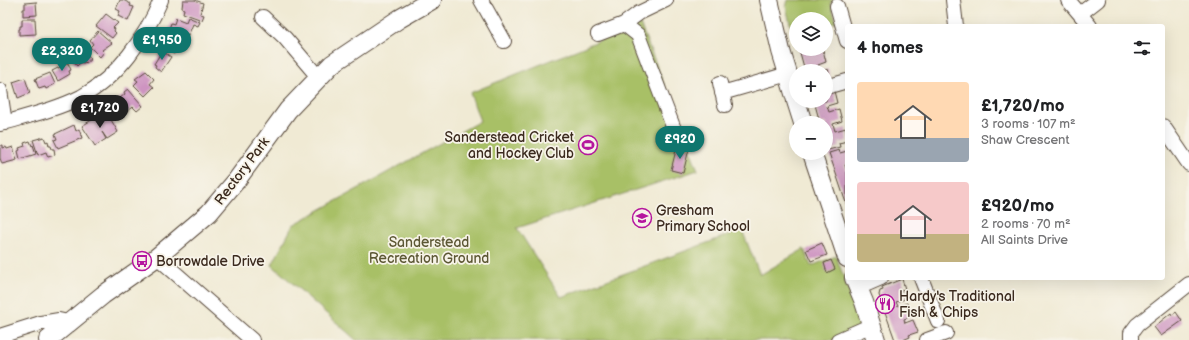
<!DOCTYPE html>
<meta charset="utf-8">
<style>
:root{--surface:#fff;--page:#f2f2f2;--text:#202124;--muted:#757577;--accent:#0f766e}
body{margin:0;font-family:"Balsamiq Sans",sans-serif;background:var(--page);color:var(--text);height:100vh;display:flex;flex-direction:column;font-size:15px;white-space:nowrap}
*{box-sizing:border-box;margin:0}
p{font-size:13px;color:var(--muted)}
.icon{flex:none;width:22px;height:22px;fill:none;stroke:currentColor;stroke-width:2;stroke-linecap:round;stroke-linejoin:round}
.map{position:relative;flex:1;overflow:hidden}
.details{position:absolute;left:845px;top:24px;width:320px;height:256px;display:flex;flex-direction:column;background:var(--surface);border-radius:4px;box-shadow:0 4px 16px #0002}
.details>*{flex:none}
.controls{position:absolute;left:789px;top:12px;display:grid;gap:8px}
.controls a{display:grid;place-items:center;width:44px;height:44px;border-radius:50%;background:var(--surface);box-shadow:0 4px 16px #0002;font-size:20px}
.price{position:absolute;translate:-50% -34px;padding:0 9px;border-radius:14px;background:var(--accent);color:#fff;font-size:13px;line-height:26px;filter:drop-shadow(0 1px 2px #0008)}
.price::after{content:'';position:absolute;left:50%;top:24px;width:12px;height:9px;margin-left:-6px;background:inherit;clip-path:polygon(0 0,100% 0,50% 100%)}
.price.on{background:#222;color:#fff}
ul{padding:0;list-style:none}
li{display:flex;align-items:center;gap:12px;height:100px;padding:0 12px}
li span{display:grid;place-items:center;flex:none;width:112px;height:80px;border-radius:4px;color:#555}
li>.icon{margin-inline-start:auto}
span .icon{width:48px;height:48px;fill:#fffc;stroke-width:1}
li b{font-size:17px}
h2{display:flex;justify-content:space-between;align-items:center;height:48px;padding:0 12px;font-size:17px}
.map>svg:first-child{display:block}
</style>
<div class="map">
<svg width="1189" height="340" viewBox="0 0 1189 340">
<rect width="100%" height="100%" fill="#f7f3e8"/>
<filter id="ink" filterUnits="userSpaceOnUse"><feTurbulence type="fractalNoise" baseFrequency=".025" numOctaves="2"/><feDisplacementMap in="SourceGraphic" scale="8" xChannelSelector="R" yChannelSelector="G"/><feConvolveMatrix kernelMatrix="1 2 1 2 8 2 1 2 1" color-interpolation-filters="sRGB"/></filter>
<filter id="wash" filterUnits="userSpaceOnUse"><feTurbulence type="fractalNoise" baseFrequency=".012" numOctaves="4" result="noise"/><feDisplacementMap in="SourceGraphic" scale="16" xChannelSelector="R" yChannelSelector="G"/><feGaussianBlur stdDeviation="0.9" result="paint"/><feColorMatrix in="noise" values="0 0 0 0 0 0 0 0 0 0 0 0 0 0 0 0 0 1.4 0 .05"/><feComposite in="paint" operator="in"/></filter>
<g filter="url(#wash)">
<rect width="100%" height="100%" fill="#f0ead4"/>
<path fill="#a8c066" stroke="#727542" d="M788,0h50l-8,3 7,19 -11,3v-6h-30v15l-3,1 -7,-28z
M640,24l58,146 -181,58 44,69 181,-67 18,45 44,-26 7,17 25,-10 26,70 -16,14h-490l-84,-75 21,-40 187,-104 -10,-28z"/>
<g id="blocks">
<path fill="#ce94c1" d="M120,0h3l8,4 -1,2 4,1 -6,14 -10,-5 2,-5 -4,-2z
M183,0h12l8,3 -3,11 4,1 -2,5 -19,-7 1,-4 -2,-1z
M36,2l1,13 -14,1v-7h2v-6z
M106,14l12,9 -5,5 2,1 -1,2 2,2 -4,5 -16,-12z
M188,17l12,5 -2,4 -5,-2 -5,12 -6,-3v2l-13,-6 2,-6 3,1 2,-6 10,4z
M22,19h13l1,15 -17,1v-6h1v-3h2z
M98,31l14,12 -10,7 2,2 -4,5 -10,-10 3,-3 -3,-4z
M169,34l13,8 -8,12 -9,-5 4,-6h-2l2,-3 -3,-2z
M82,48l9,11 -5,4 -1,-1 -2,1 -2,-1 -4,4 -7,-9z
M799,49h13l1,3 10,-2 3,12 -8,3 2,6h-15z
M162,51l9,6 -10,15 -6,-5 1,-2 -2,-1z
M68,63l3,7 -2,1 1,3 -12,7 -6,-10z
M828,69l3,11 -5,1v-10h-4z
M146,71l8,8 -4,5 4,3 -9,9 -11,-11 4,-4 -3,-2z
M50,73l5,11 -9,5 -1,-2 -6,2 -4,-10z
M25,78l5,15 -12,5 -5,-16z
M128,89l15,17 -6,5 -4,-4 -15,13 -10,-12 17,-14 -1,-2z
M834,91l3,12 -10,3 2,6 10,-3 3,12 -9,3 2,7 11,-3 1,13 -8,2 1,4 -12,3 -2,-7v-20h-6l-6,-22h12v-8z
M106,111l12,21 -11,7 -5,-7 4,7 -11,7 -13,-20z
M74,125l2,6 3,-2 3,9 -24,10 -4,-8 3,-1 -2,-5z
M44,137l2,5 2,-1 1,5h2l1,3h2l1,6 -7,2 -2,-5 -8,3 -5,-15z
M30,141l2,5 1,-1 3,9 -16,5 -2,-8 2,-1 -1,-2 6,-2 -1,-3z
M3,145v3l3,-1 1,2 6,-2 4,13 -15,4 -2,-6v-12z
M677,146l12,3 -6,24 -12,-3z
M839,150l1,3 7,-2v13l-2,1 2,6v35l-18,-53z
M822,243l5,12 -16,6 -5,-11z
M831,260l4,9 -8,4 -3,-10z
M902,279l3,10 -4,1 4,9 -9,3 2,4 9,-3 5,13 -8,3 1,4 8,-3 5,12 -9,3 1,2 -7,3h-8l-16,-45 1,-4 3,-1 -1,-3z
M1176,312l6,9 -21,15 -7,-9 17,-14 1,2z"/>
</g>
</g>
<g filter="url(#ink)">
<use href="#blocks" fill-opacity="0" stroke="#564739" stroke-width="1"/>
<g fill="none" stroke-linecap="round" stroke-linejoin="round">
<g stroke="#564739" stroke-width="16">
<path id="minor" d="M481,0l23,41
M953,0l3,26
M1068,0l22,26
M837,6l10,35
M1080,14l18,-14
M263,17l22,21 34,40
M624,24l14,11 41,107
M598,34l26,-10 15,-11 27,-13
M720,83l5,22
M826,87l21,-6
M0,90l5,33
M722,93l66,-19
M0,124c27,-8 55,-14 81,-27 37,-20 64,-59 80,-97
M1163,126l26,38
M157,257l95,83
M921,278l17,43
M858,288l23,-10
M0,336l41,-13 18,-3 9,2
M838,340l34,-15
M927,340l19,-7
M1131,340v-7l6,-8 52,-41"/>
</g>
<g stroke="#564739" stroke-width="20">
<path id="major" d="M769,0l12,51 15,49
M796,101l7,22
M812,153l35,105
M854,278l10,24 12,38
M48,340l55,-45 54,-38 52,-44 27,-32 52,-71 44,-46 67,-45 33,-19"/>
</g>
<use href="#minor" stroke="#fff" stroke-width="14"/>
<use href="#major" stroke="#fff" stroke-width="18"/>
</g>
</g>
<defs>
<g id="stadium-ring" transform="scale(1)"><circle r="9.5" fill="#f7f3e8" stroke="#b5179e" stroke-width="1.5"/><path d="M0-5a6.5 5 0 1 0 0 10a6.5 5 0 1 0 0-10ZM-3.5-1.8h7v3.6h-7Z" fill="#b5179e"/></g>
<g id="school-ring" transform="scale(1)"><circle r="9.5" fill="#f7f3e8" stroke="#b5179e" stroke-width="1.5"/><path d="M0-5L7-2L0 1L-7-2ZM-4 1L0 2.5L4 1V4Q0 6-4 4Z" fill="#b5179e"/></g>
<g id="bus-ring" transform="scale(1)"><circle r="9.5" fill="#f7f3e8" stroke="#b5179e" stroke-width="1.5"/><path d="M-5-6H5V4H4V6H2V4H-2V6H-4V4H-5ZM-3.5-4V0h7V-4ZM-3.5 1.2v1.5H-2V1.2ZM2 1.2v1.5H3.5V1.2Z" fill="#b5179e"/></g>
<g id="restaurant-ring" transform="scale(1)"><circle r="9.5" fill="#f7f3e8" stroke="#b5179e" stroke-width="1.5"/><path d="M-5-6h1v4h1v-4h1v4h1v-4h1v5L-1.5 .5V6h-2V.5L-5-1ZM5-6V6H3V1.5H1.5Q1.5-4 5-6Z" fill="#b5179e"/></g>
</defs>
<g fill-rule="evenodd">
<use href="#stadium-ring" x="588" y="145"/>
<use href="#school-ring" x="642" y="218"/>
<use href="#bus-ring" x="142" y="261"/>
<use href="#restaurant-ring" x="885" y="304"/>
</g>
<g text-anchor="middle" dominant-baseline="central" stroke-width="3.5" stroke-linejoin="round" paint-order="stroke">
<g font-size="14" fill="#3b2a1e" stroke="#f7f3e8" text-anchor="start">
<text x="574" y="137" text-anchor="end">Sanderstead Cricket<tspan x="574" dy="16">and Hockey Club</tspan></text>
<text x="656" y="210">Gresham<tspan x="656" dy="16">Primary School</tspan></text>
<text x="156" y="261">Borrowdale Drive</text>
<text x="899" y="296">Hardy's Traditional<tspan x="899" dy="16">Fish &amp; Chips</tspan></text>
</g>
<g font-size="14" fill="#3b2a1e" stroke="#f7f3e8">
<text transform="translate(242 171) rotate(-53)">Rectory Park</text>
</g>
<g font-size="14" fill="#5c5734" stroke="#f7f3e8">
<text x="429" y="242">Sanderstead<tspan x="429" dy="16">Recreation Ground</tspan></text>
</g>
</g>
</svg>
<div class="controls">
<a><svg class="icon" aria-label="layers" viewBox="0 0 24 24"><path d="M12 4l9 5-9 5-9-5zM3 14l9 5 9-5"/></svg></a>
<a>+</a>
<a>−</a>
</div>
<b class="price" style="left:162px;top:61px">£1,950</b>
<b class="price" style="left:62px;top:72px">£2,320</b>
<b class="price on" style="left:100px;top:129px">£1,720</b>
<b class="price" style="left:680px;top:160px">£920</b>
<section class="details">
<h2>4 homes<svg class="icon" aria-label="filters" viewBox="0 0 24 24"><path d="M4 7h16M4 17h16"/><circle cx="9" cy="7" r="2"/><circle cx="15" cy="17" r="2"/></svg></h2>
<ul>
<li><span style="background:linear-gradient(#ffd9b3 70%,#9aa5b1 0)"><svg class="icon" aria-label="home" viewBox="0 0 24 24"><path d="M3 11l9-7 9 7M6 9v11h12V9"/></svg></span><div><b>£1,720/mo</b><p>3 rooms · 107 m²</p><p>Shaw Crescent</p></div></li>
<li><span style="background:linear-gradient(#f6c9c9 65%,#c2b280 0)"><svg class="icon" aria-label="home" viewBox="0 0 24 24"><path d="M3 11l9-7 9 7M6 9v11h12V9"/></svg></span><div><b>£920/mo</b><p>2 rooms · 70 m²</p><p>All Saints Drive</p></div></li>
</ul>
</section>
</div>
